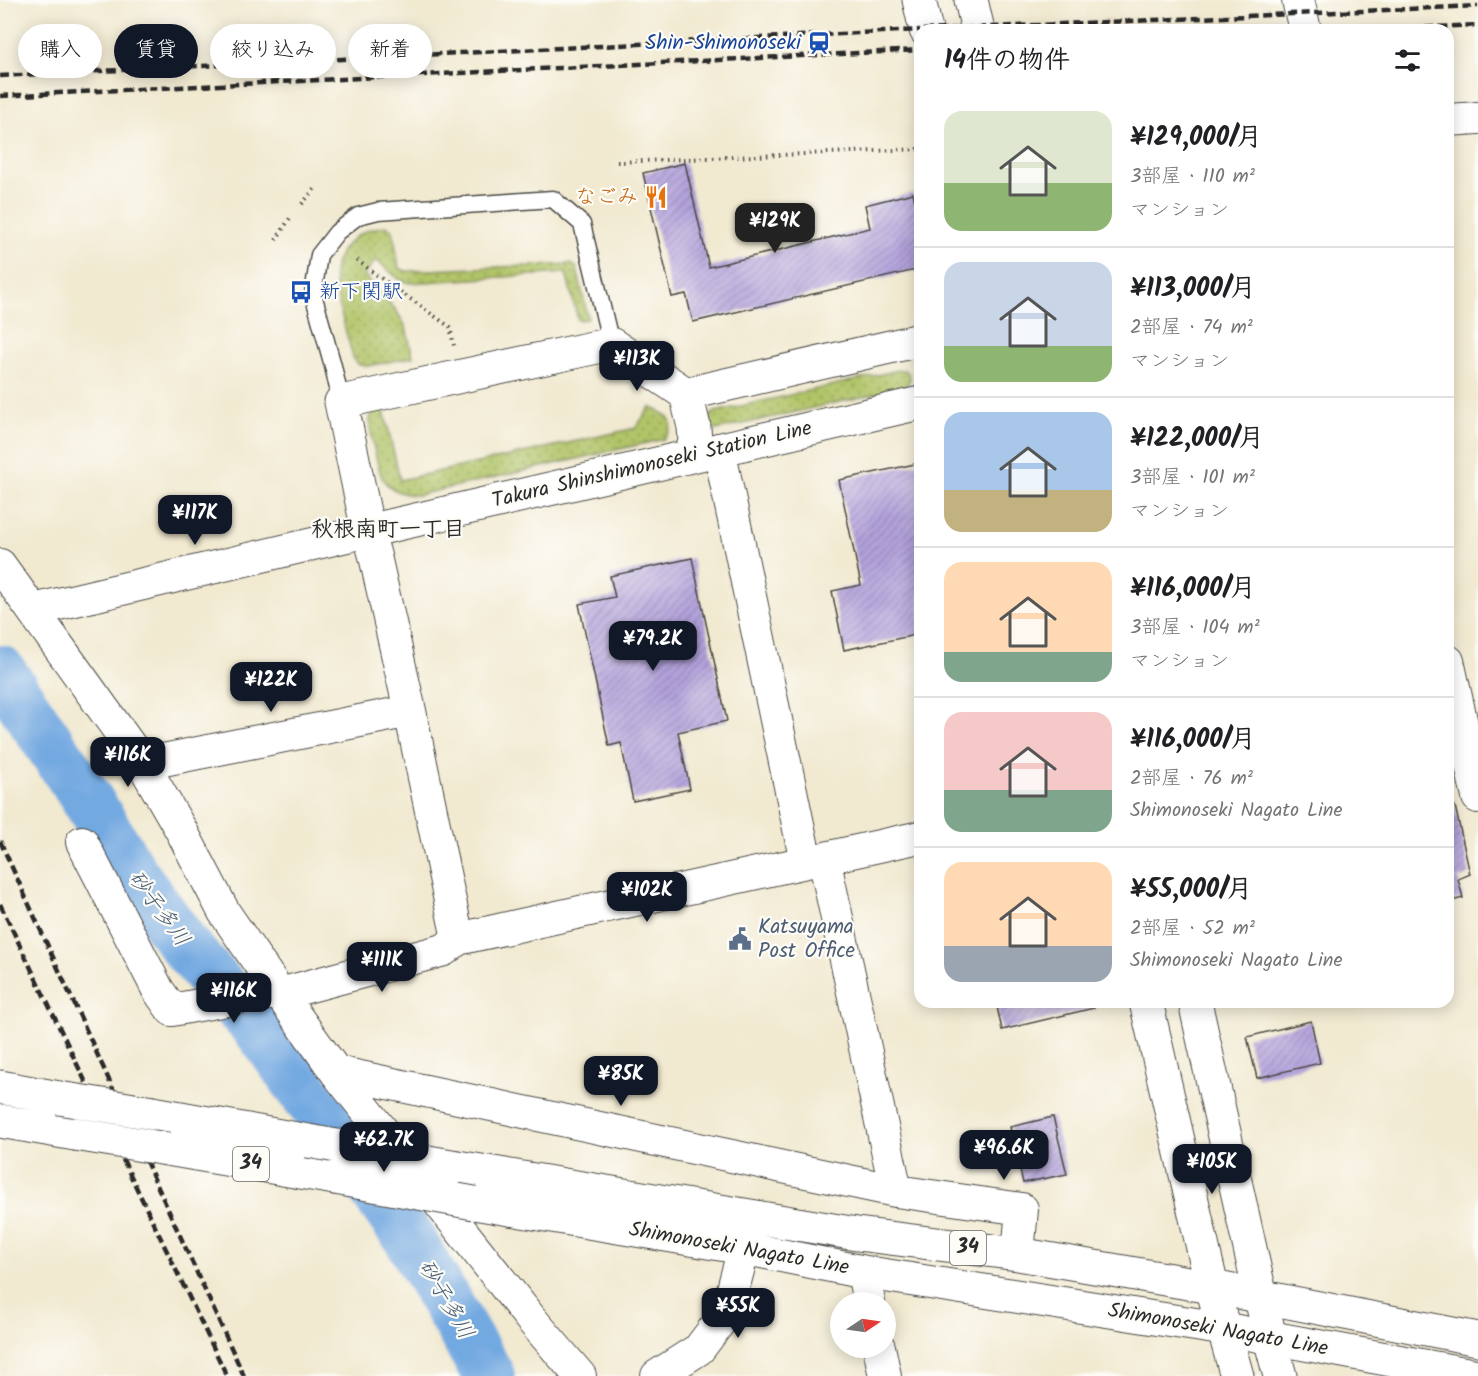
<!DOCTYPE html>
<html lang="ja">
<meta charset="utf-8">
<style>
:root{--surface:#fff;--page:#f2f2f2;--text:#202124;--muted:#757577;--line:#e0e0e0;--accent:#111827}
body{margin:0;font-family:Kalam,"Klee One",sans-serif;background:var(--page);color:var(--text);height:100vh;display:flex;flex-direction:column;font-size:22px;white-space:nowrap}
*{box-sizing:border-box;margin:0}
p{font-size:20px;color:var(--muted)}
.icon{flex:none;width:33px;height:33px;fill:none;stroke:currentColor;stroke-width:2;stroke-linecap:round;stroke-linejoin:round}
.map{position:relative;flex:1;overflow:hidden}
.sheet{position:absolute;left:914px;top:24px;width:540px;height:984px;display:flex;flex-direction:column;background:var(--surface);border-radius:18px;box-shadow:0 3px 15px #0003}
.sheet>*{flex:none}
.guide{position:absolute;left:18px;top:24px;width:570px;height:54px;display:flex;gap:12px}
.needle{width:39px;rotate:77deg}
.fabs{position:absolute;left:830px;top:1292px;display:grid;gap:12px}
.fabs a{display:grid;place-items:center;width:66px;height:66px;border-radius:50%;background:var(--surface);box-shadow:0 3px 15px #0003;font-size:30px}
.price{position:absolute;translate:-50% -51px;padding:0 14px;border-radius:12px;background:var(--accent);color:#fff;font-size:20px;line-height:39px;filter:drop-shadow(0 2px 3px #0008)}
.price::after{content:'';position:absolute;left:50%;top:36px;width:18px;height:14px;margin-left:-9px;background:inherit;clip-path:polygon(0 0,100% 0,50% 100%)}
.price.active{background:#222;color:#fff}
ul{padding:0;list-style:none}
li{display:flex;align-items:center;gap:18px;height:150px;padding:0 30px}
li+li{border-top:2px solid var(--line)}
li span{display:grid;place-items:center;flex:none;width:168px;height:120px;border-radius:18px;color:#555}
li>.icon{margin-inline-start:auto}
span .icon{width:72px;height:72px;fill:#fffc;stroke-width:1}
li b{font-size:26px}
h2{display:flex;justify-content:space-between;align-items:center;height:72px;padding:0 30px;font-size:26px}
.chip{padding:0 21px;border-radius:27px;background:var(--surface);box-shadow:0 3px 15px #0003;font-size:21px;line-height:54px}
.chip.active{background:var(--accent);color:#fff}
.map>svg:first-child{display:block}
</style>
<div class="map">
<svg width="1478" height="1376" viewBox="0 0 1478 1376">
<defs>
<pattern id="grass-dots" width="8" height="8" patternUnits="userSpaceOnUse" patternTransform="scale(1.5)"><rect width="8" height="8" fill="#b1c468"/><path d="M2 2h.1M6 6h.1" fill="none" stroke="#909f56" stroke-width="1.8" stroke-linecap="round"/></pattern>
<pattern id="building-hatch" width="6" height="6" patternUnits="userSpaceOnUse" patternTransform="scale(1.5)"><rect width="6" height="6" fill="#b2a2dc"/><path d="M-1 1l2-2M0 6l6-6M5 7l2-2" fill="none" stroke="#9184b3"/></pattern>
</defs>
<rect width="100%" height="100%" fill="#fdfcf7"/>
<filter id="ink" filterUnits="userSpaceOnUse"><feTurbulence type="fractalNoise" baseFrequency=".0167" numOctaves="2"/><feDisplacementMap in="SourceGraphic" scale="12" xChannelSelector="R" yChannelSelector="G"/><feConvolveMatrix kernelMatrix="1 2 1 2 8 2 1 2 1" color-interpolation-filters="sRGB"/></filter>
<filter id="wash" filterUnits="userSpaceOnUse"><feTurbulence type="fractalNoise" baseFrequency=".008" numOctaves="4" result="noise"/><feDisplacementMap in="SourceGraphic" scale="24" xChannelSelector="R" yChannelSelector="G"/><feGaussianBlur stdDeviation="1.35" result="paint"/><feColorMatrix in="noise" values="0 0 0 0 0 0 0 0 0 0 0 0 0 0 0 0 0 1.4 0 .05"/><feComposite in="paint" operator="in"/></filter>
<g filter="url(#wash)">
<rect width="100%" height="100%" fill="#f1e9d0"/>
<path fill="url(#grass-dots)" stroke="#6e784a" stroke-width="1.5" d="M386,226l7,4 6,38 7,3 165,-7 6,4 11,51 -10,1 -12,-47 -157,10 -10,-4 -23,-19 -12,15 32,35 10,17 7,30 -45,9 -9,-1 -6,-7c-5,-20 -22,-74 -18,-91 2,-14 16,-29 29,-35 6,-4 15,-4 22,-6z
M899,370h6l4,4 1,5 -3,6 -6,3 -185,42 -5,-2 -2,-6 1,-6 5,-4z
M383,406l17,74 236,-52 14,-21c17,7 29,13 14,32l-246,56c-13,0 -25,-3 -34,-14 -5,-7 -15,-51 -14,-60 0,-3 2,-6 2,-9z"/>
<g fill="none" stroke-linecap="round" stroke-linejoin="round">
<path stroke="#73a9e1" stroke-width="52" d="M0,671l85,125 47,77 54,75 76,85 146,203 81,140"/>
</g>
<g id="blocks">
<path fill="url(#building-hatch)" d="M685,163l24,104 161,-39 -5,-23 48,-12 7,28v48l-227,53 -7,-28 -14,3 -29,-124z
M920,463v171l-76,16 -12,-59 29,-6 -22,-105z
M692,558l35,163 -49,11 12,57 -57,12 -12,-58 -12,3 -30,-142 36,-7 -5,-21z
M1448,799l7,7 15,68 -12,5 5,19 -15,4z
M996,1002h97l1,6 -92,22z
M1311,1021l9,42 -63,15 -10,-41z
M1053,1117l14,57 -44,9 -13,-56z"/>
</g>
</g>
<g filter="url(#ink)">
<use href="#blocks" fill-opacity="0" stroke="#494844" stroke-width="1.5"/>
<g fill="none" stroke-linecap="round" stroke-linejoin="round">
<g stroke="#494844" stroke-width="19">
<path id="lane" d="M341,402l-8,-36 -20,-72 6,-39 18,-23 21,-16 20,-5 175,-12 29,25 29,120"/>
</g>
<g stroke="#494844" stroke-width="34">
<path id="street" d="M1298,0l7,30
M1448,120l30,-2
M719,449l87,413
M0,565l143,199 38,66 43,82 56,82 56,78 195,247 49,57
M33,610l335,-79 7,25 35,155 48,228
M1448,661l30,136
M143,764l267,-53
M82,842l76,148 14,20 87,-16h21l164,-44 14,-11 462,-102
M824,858l72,333
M336,1072l560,119 126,18 -4,45
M863,1272l6,30
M879,1347l6,29
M657,1376l42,-27 28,-37 17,-64"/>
</g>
<g stroke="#494844" stroke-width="35">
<path id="secondary" d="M919,0l7,30
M971,0l7,30
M920,340l-234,54 -75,-50 -270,58 27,129 552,-128
M686,394l8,33 1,15 -5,14
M1146,1002l66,285 25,89
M1195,1002l75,336 10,38"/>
</g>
<g stroke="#494844" stroke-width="35">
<path id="primary" d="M0,1087l59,11
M153,1113l155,28
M0,1121l75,13
M167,1149l168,29
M457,1167l400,67 161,20 194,33 266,52
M474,1203l270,45 119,24 361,57 254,47"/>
</g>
<path stroke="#494844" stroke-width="4" stroke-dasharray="1.5 4.5" stroke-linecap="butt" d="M617,162l303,-13
M302,204l14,-17
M276,240l14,-22
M357,260l21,16 72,51 4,19"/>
<use href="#lane" stroke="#fff" stroke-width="16"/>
<use href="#street" stroke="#fff" stroke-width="32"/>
<use href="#secondary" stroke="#fff" stroke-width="33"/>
<use href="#primary" stroke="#fff" stroke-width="33"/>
<path stroke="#2b2b2b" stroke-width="4.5" stroke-dasharray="9 4.5" stroke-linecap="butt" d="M923,30l555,-24
M1371,30l107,-5
M0,76l920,-46
M0,96l920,-46
M0,841l244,535
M0,904l227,472"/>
<g stroke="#494844" stroke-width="35" stroke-linecap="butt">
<path id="primary-bridge" d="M59,1098l94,15
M75,1134l92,15
M308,1141l149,26
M335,1178l139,25"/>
</g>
<use href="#primary-bridge" stroke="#fff" stroke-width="33"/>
</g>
</g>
<defs>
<g id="station-bare" transform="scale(1.8)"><path d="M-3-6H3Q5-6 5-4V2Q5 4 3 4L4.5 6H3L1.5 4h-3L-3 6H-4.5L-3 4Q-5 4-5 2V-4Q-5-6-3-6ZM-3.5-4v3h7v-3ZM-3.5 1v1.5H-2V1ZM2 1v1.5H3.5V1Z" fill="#1a4fb4" stroke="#fdfcf7" stroke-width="2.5" paint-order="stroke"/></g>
<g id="restaurant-bare" transform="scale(1.8)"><path d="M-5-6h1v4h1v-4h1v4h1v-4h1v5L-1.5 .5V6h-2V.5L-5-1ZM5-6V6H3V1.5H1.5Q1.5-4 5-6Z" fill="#e8710a" stroke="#fdfcf7" stroke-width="2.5" paint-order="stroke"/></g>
<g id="bus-bare" transform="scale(1.8)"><path d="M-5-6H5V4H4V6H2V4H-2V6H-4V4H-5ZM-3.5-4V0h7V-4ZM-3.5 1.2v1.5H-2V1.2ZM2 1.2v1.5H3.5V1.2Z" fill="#1a4fb4" stroke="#fdfcf7" stroke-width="2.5" paint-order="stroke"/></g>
<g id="civic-bare" transform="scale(1.8)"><path d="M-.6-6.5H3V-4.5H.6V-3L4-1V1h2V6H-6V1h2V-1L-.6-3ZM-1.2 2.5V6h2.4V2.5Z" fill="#5c6f8a" stroke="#fdfcf7" stroke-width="2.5" paint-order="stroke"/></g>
</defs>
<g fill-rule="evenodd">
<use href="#station-bare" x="819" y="43"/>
<use href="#restaurant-bare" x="656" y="197"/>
<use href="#bus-bare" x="301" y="292"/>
<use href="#civic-bare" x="740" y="939"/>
</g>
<g text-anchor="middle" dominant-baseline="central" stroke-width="4.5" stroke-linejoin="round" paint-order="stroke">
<g fill="#fdfcf7" stroke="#6a6a68" stroke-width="1.5">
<rect x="233" y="1147" width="36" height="34" rx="4.5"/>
<rect x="950" y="1231" width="36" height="34" rx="4.5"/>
</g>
<g font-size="20" font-weight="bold" fill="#2b2b2b">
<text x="251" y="1164">34</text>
<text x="968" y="1248">34</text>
</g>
<g font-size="21" fill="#164399" stroke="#fdfcf7" text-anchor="end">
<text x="801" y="43">Shin-Shimonoseki</text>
<text x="319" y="292" text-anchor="start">新下関駅</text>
</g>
<g font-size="21" fill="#c56008" stroke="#fdfcf7" text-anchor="end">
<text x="638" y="197">なごみ</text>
</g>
<g font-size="21" fill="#2b2b2b" stroke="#fdfcf7">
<text transform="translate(652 465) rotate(-13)">Takura Shinshimonoseki Station Line</text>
<text transform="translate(739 1249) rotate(10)">Shimonoseki Nagato Line</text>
<text transform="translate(1218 1330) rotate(10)">Shimonoseki Nagato Line</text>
</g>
<g font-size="21" fill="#4e5e75" stroke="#fdfcf7" text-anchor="start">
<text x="758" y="927">Katsuyama<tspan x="758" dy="24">Post Office</tspan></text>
</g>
<g font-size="22" font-weight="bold" fill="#2b2b2b" stroke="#fdfcf7">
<text x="388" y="530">秋根南町一丁目</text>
</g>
<g font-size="22" font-style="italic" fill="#485d74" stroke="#fdfcf7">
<text transform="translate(158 909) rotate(54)">砂子多川</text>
<text transform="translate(445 1300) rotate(60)">砂子多川</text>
</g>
</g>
</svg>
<div class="fabs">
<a><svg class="needle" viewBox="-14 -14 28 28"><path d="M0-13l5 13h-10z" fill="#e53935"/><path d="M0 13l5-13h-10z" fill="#757577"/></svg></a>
</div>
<b class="price active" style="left:775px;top:254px">¥129K</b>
<b class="price" style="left:637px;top:392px">¥113K</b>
<b class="price" style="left:195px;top:546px">¥117K</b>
<b class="price" style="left:653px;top:672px">¥79.2K</b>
<b class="price" style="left:271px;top:713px">¥122K</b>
<b class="price" style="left:128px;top:788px">¥116K</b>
<b class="price" style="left:647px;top:923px">¥102K</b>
<b class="price" style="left:382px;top:993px">¥111K</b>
<b class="price" style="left:234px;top:1024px">¥116K</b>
<b class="price" style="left:621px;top:1107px">¥85K</b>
<b class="price" style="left:384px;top:1173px">¥62.7K</b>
<b class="price" style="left:1004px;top:1181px">¥96.6K</b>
<b class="price" style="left:1212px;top:1195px">¥105K</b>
<b class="price" style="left:738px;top:1339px">¥55K</b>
<div class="guide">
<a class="chip">購入</a>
<a class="chip active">賃貸</a>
<a class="chip">絞り込み</a>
<a class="chip">新着</a>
</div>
<section class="sheet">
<h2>14件の物件<svg class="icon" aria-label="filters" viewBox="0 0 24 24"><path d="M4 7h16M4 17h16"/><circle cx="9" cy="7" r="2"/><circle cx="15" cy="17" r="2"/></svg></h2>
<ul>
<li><span style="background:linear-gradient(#dfe7d0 60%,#8fb573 0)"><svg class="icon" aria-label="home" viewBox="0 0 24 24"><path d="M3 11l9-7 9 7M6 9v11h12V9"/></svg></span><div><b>¥129,000/月</b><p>3部屋 · 110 m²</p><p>マンション</p></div></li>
<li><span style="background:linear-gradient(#c9d6e8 70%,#8fb573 0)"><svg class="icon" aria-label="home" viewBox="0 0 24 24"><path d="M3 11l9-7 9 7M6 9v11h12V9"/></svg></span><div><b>¥113,000/月</b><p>2部屋 · 74 m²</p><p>マンション</p></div></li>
<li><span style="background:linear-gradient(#a9c7e8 65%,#c2b280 0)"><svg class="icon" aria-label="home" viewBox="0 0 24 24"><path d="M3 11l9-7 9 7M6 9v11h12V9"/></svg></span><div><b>¥122,000/月</b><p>3部屋 · 101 m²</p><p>マンション</p></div></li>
<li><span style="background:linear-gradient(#ffd9b3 75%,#7fa58c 0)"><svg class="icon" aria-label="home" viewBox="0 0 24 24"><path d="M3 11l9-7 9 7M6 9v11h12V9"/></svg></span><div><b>¥116,000/月</b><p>3部屋 · 104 m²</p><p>マンション</p></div></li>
<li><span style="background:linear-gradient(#f6c9c9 65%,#7fa58c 0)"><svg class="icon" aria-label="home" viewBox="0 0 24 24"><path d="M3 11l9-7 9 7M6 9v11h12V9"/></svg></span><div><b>¥116,000/月</b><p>2部屋 · 76 m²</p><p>Shimonoseki Nagato Line</p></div></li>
<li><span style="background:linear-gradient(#ffd9b3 70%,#9aa5b1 0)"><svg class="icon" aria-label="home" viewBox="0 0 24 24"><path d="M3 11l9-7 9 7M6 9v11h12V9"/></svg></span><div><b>¥55,000/月</b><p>2部屋 · 52 m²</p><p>Shimonoseki Nagato Line</p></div></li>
</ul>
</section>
</div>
